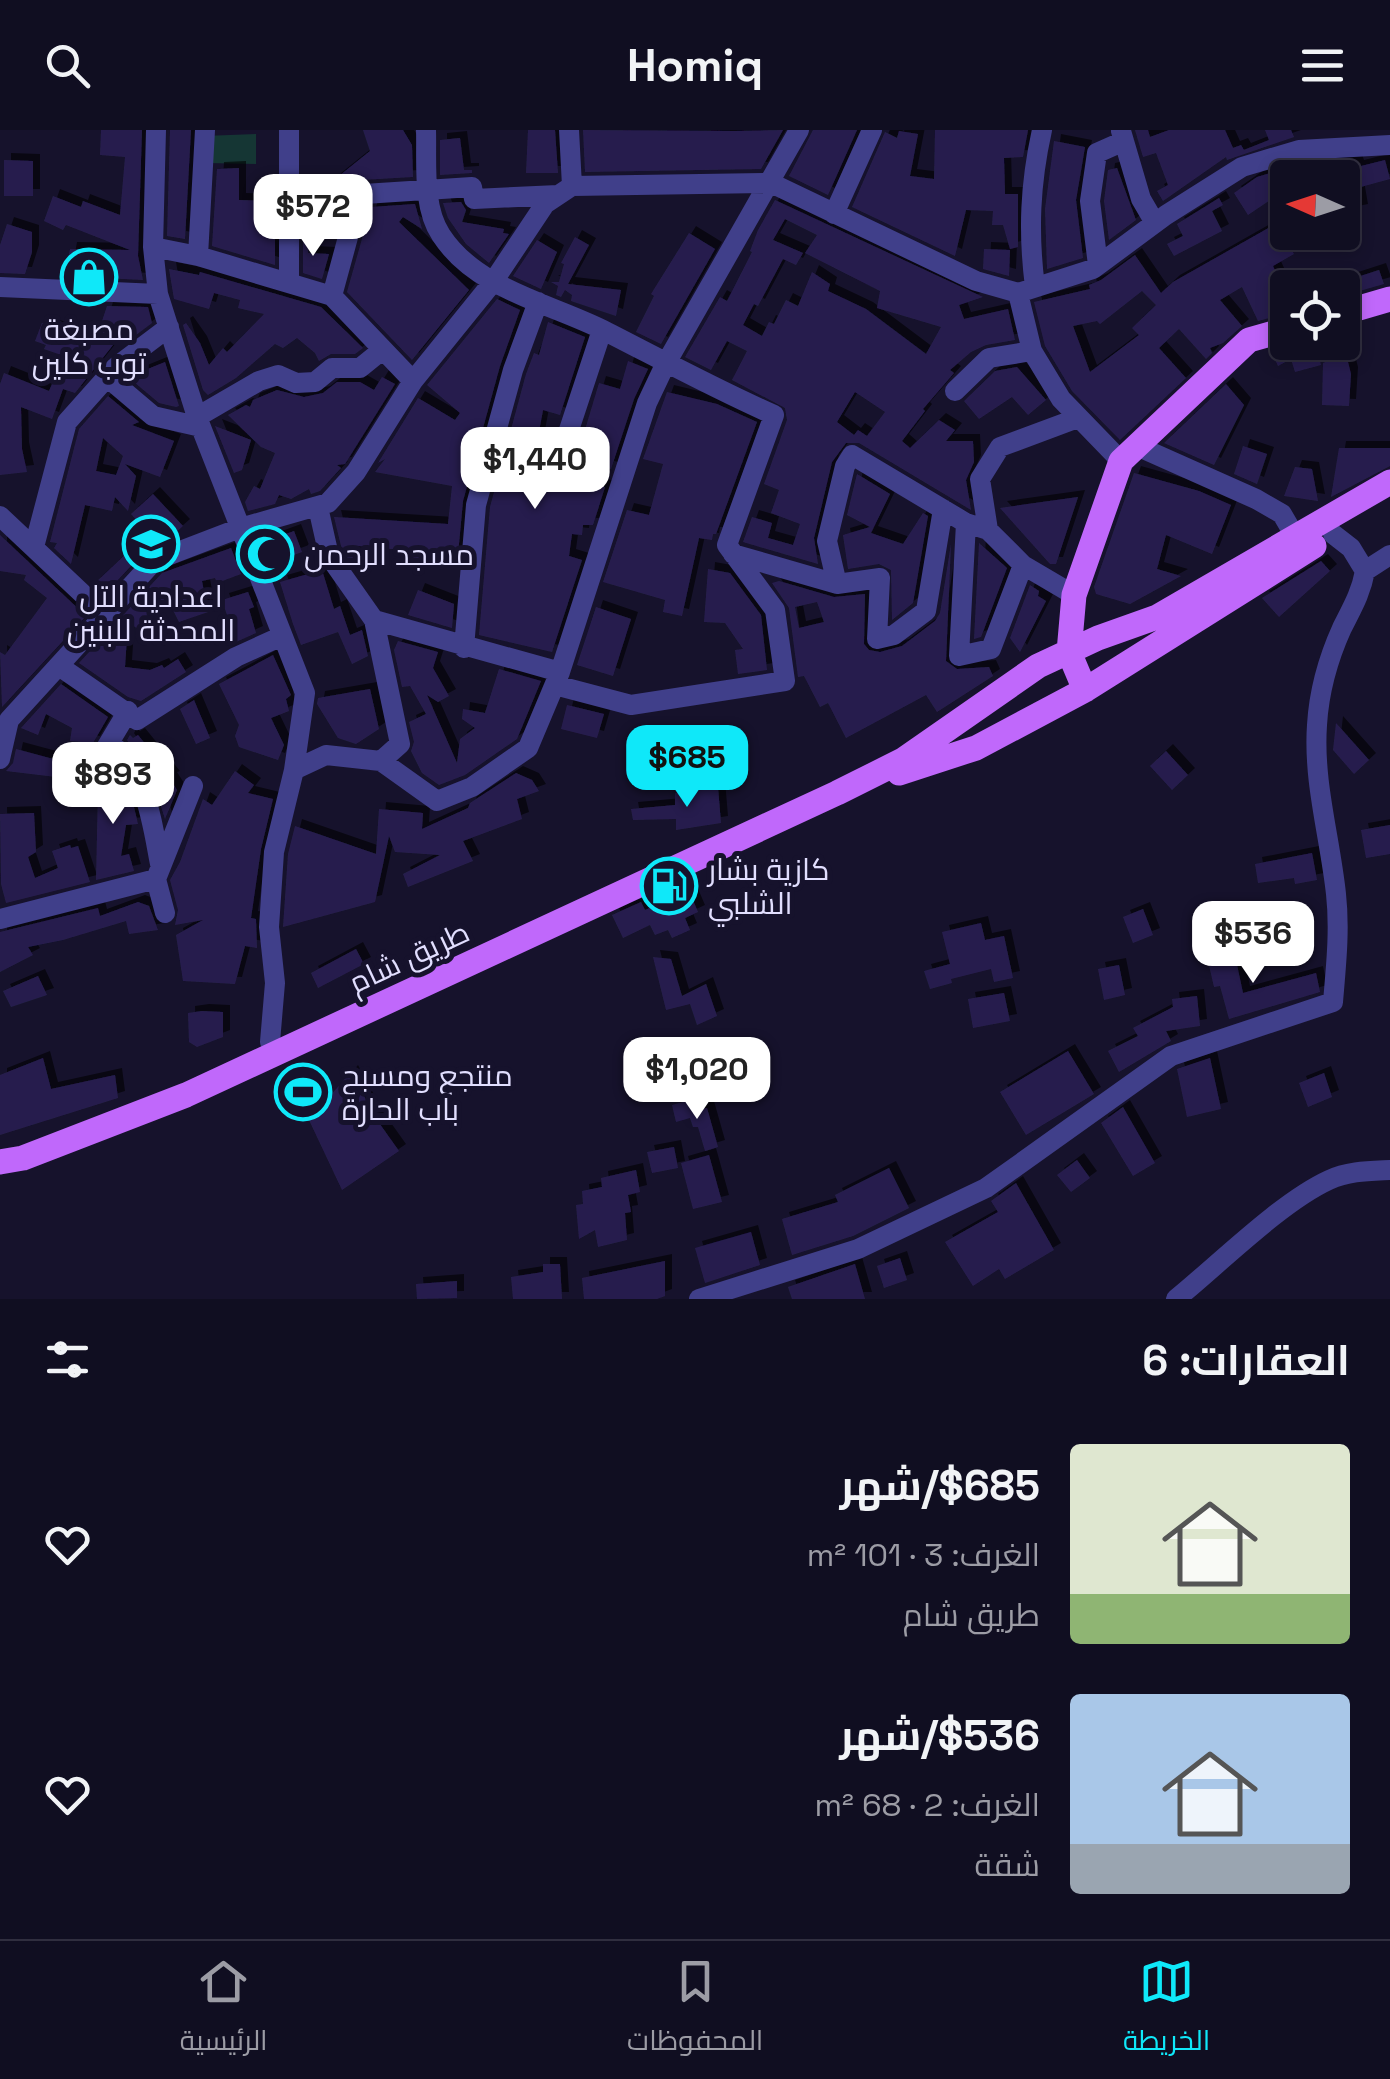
<!DOCTYPE html>
<html lang="ar">
<meta charset="utf-8">
<style>
:root{--surface:#100e21;--page:#19172a;--text:#f1f3f6;--muted:#9c9ca5;--line:#302e3f;--accent:#0fe8f9}
body{margin:0;font-family:"Space Grotesk",Cairo,sans-serif;background:var(--page);color:var(--text);direction:rtl;height:100vh;display:flex;flex-direction:column;font-size:38px;white-space:nowrap}
*{box-sizing:border-box;margin:0}
p{font-size:32px;color:var(--muted)}
.icon{flex:none;width:55px;height:55px;fill:none;stroke:currentColor;stroke-width:2;stroke-linecap:round;stroke-linejoin:round}
.map{position:relative;height:1169px;overflow:hidden;direction:ltr}
.panel{display:flex;flex-direction:column;background:var(--surface);flex:1}
.panel>*{flex:none}
.needle{width:65px;rotate:273deg}
.tools{position:absolute;left:1270px;top:30px;display:grid;gap:20px}
.tools a{display:grid;place-items:center;width:90px;height:90px;border-radius:10px;background:var(--surface);box-shadow:0 5px 15px #0003,0 0 0 2px var(--line);font-size:50px}
.price{position:absolute;translate:-50% -85px;padding:0 22px;border-radius:20px;background:#fff;color:#222;font-size:32px;line-height:65px;filter:drop-shadow(0 2px 5px #0008)}
.price::after{content:'';position:absolute;left:50%;top:60px;width:30px;height:22px;margin-left:-15px;background:inherit;clip-path:polygon(0 0,100% 0,50% 100%)}
.price.on{background:var(--accent);color:#111}
ul{padding:0;list-style:none}
li{display:flex;align-items:center;gap:30px;height:250px;padding:0 40px}
li span{display:grid;place-items:center;flex:none;width:280px;height:200px;border-radius:10px;color:#555}
li>.icon{margin-inline-start:auto}
span .icon{width:120px;height:120px;fill:#fffc;stroke-width:1}
li b{font-size:42px}
h2{display:flex;justify-content:space-between;align-items:center;height:120px;padding:0 40px;font-size:42px}
header{display:flex;justify-content:space-between;align-items:center;height:130px;padding:0 40px;background:var(--surface);font-size:45px;font-weight:700}
.menu{display:flex;justify-content:space-around;align-items:center;height:140px;border-top:2px solid var(--line);background:var(--surface);font-size:28px;color:var(--muted)}
.menu a{display:grid;justify-items:center;gap:5px}
.menu .on{color:var(--accent)}
.map>svg:first-child{display:block}
</style>
<header><svg class="icon" aria-label="menu" viewBox="0 0 24 24"><path d="M4 6h16M4 12h16M4 18h16"/></svg>Homiq<svg class="icon" aria-label="search" viewBox="0 0 24 24"><circle cx="10" cy="10" r="6"/><path d="M15 15l6 6"/></svg></header>
<div class="map">
<svg width="1390" height="1169" viewBox="0 0 1390 1169">
<defs>
<filter id="shadow"><feDropShadow dx="7" dy="-7" stdDeviation="0" flood-color="#0009"/></filter>
</defs>
<rect width="100%" height="100%" fill="#16122c"/>
<path fill="#153634" d="M256,4v30l-49,-1 -3,-27z"/>
<path fill="#271f4d" fill-rule="evenodd" filter="url(#shadow)" d="M101,0h41l-4,126 5,24 -78,-4 5,-27 60,1 -64,-25 -3,5 -19,-9 9,-25 28,11 2,-6 37,14 5,-58 -25,-2z
M170,0h21l-6,109 -18,-3z
M363,0h40l9,15 1,32 -51,3 -9,5 -8,12 -11,-17 36,-29z
M528,0h27l3,43h-32z
M583,0l152,1 48,-1 -22,39 -176,3z
M813,0h44l-29,65 -39,-19z
M935,0h93l-5,27 -19,1 1,36h13v53l-8,2 -7,-24h-11l1,-14 -27,-1 -11,46 -103,-49 33,-75 12,6 2,-7 19,3 -8,42 24,3z
M1135,0h13l2,7 19,-7h56l8,18 8,-3 3,5 25,-10 -4,-10h26l3,7 -67,23 -1,-3 -63,44 -6,-10 11,-6 -12,-32 -13,4z
M460,8l4,32h8v3l-32,2v-35z
M1054,11l31,6 -9,53 7,58 -36,11 -2,-60z
M4,30l29,1v35h-29z
M1385,30l5,19 -33,9 4,23 -19,4v-37h-54v10l-40,27 -14,-22 23,-16 44,-13 54,-3 2,6z
M239,38v32l36,1v64l-63,-19 5,-77z
M1117,38l19,52 -27,20 -5,-39 4,-31z
M1219,68l4,7 -11,6 10,20 -48,25 -7,-12 16,-8 -6,-12z
M775,70l208,97 -24,8 5,14 44,-10 7,31 -29,5 -15,7 -21,18 4,3 -31,36 2,2 -23,30 8,7 29,-28 16,10 -9,11h27l1,21 -8,18 5,30 -112,-67h-13l-14,19 -18,76 4,26 -75,-22 9,-25 20,6 -4,15 25,7 7,-21 -29,-11 8,-23 -15,-6 23,-64 -2,-12 -53,-28 15,-29 -20,-10 -16,29 -26,-13 35,-60 7,4 25,-49 -2,-1 8,-21zM785,89l32,16 -12,18 75,38 -3,17 64,19 -15,27 -60,-45 -38,-18 2,-7 -18,-12 -14,34 -12,-6 -12,24 -5,-2 -7,14 -19,-11 11,-21 4,2 25,-47 13,6 7,-12 -30,-13zM855,262l30,20 -18,24 -9,-6 -4,5 -17,-13z
M461,72l5,8 -4,12 42,7 -1,4 6,1 -20,29 -23,-19 -18,-26 -5,-15z
M415,74l7,25 -19,-12 -4,5 70,68 -57,70 -65,-68 24,-85z
M1288,87l-2,23 8,14 -21,12 15,33v14l-30,8 -16,-34 -22,13 22,26 -19,17 -13,5 2,5 -6,6 -27,-30 -20,19 27,30 -66,62 -48,-49 -27,-45 -11,-44 56,-13 -1,-4 12,-5 34,-25 26,38 12,-11zM1142,161l14,14 -24,23 7,7 -49,37 -17,-46 24,-5 3,3z
M7,94l25,8v20l-7,22 -25,-1v-28z
M303,96h5v27l21,1 -7,25 -19,-6z
M689,103l26,16 -54,95 -25,-12 18,-36 -3,-2z
M575,107l14,8 -21,39 53,6 -5,26 -45,-15 1,-6 -7,-5 -4,7 -5,-2 2,-9 -7,-4h8l5,-18 -3,-1z
M537,110l20,12 -16,37 -28,-13z
M984,119l26,1 -1,26 -26,-7z
M169,139l30,6 1,-3 121,35 42,41 -8,6h-24l-12,7 -4,-8 -18,-15 -14,10 -8,-4 -39,34 -28,17 -5,-5 -20,-65 3,-2 14,20 9,22 14,-17 4,4 37,-38 -26,-6 2,-8 -26,-7 -5,16 -35,-10z
M1379,140l5,14 -42,12v-14z
M497,169l23,11 -20,56 -37,135 -6,64 -44,-5 1,-9 -56,-5 -1,17 -8,-2 -7,-11 -8,-33 114,7 4,-38 -77,-14 10,-13 -7,4 40,-65 37,22 5,-7 -33,-28z
M107,176l41,1 4,16 -28,21 -7,-4 -42,53 -12,-4 -11,30 -31,-12 1,42 5,23 -27,3v-91l4,-11 45,18 15,-35 -20,-7 2,-4 -11,-4 7,-18 36,13 7,-9 12,9z
M548,192l37,15 -25,78 -17,-5 -5,27 14,2 -6,39 11,9 13,-6 35,6 -12,38h-10l-1,10 -10,-1 -3,22 13,4 -30,92 -73,-17 11,-128 36,-133 8,-21 5,2z
M1296,212h19l6,23 -26,7 -4,-13 -13,7 -6,-13z
M1346,224l5,20 -2,32 -27,-1 1,-42z
M628,231l20,8 -14,30 -23,70 -35,-9 23,-77 21,6z
M165,232l14,44 -3,1 -17,-4 -31,-26z
M1017,237l29,33 -18,15 -16,-18 -33,22 -15,-18 31,-30z
M382,247l13,7 -50,80 -8,1 4,3 -21,23 -9,3 -2,-5 -18,10 -12,-4 -4,9 -27,7 -3,-9 9,-16 6,3 15,-36 -14,-6 -33,-32 18,-10 4,2 3,-7 24,-10 27,7 19,-4 14,-11h23l14,8z
M1226,254l18,21 -30,60 -50,-22z
M667,262l50,12 40,18 -41,112h-3l-1,6 -13,-2 -17,78 -19,-4 2,-12 -62,-18 24,-72 22,5 14,-51 -20,-5z
M108,266l31,26 -7,3 42,16 -14,36 -35,-13 11,12 -8,35 -13,-14 -3,14 -27,-6 -14,59 -17,-16 3,-5 -7,-1 29,-113zM103,308l20,18 -7,19 -20,-4z
M215,296l36,14 -9,30 -8,3z
M1243,316l24,8 -10,30 -23,-10z
M1339,318h51v18l-59,31z
M1295,337l17,2 6,32 -34,-5z
M1134,343l65,18 32,14 -19,49 -46,-19 -9,34 24,7 -51,28 -34,-10 -2,-7z
M857,344l33,20 -19,39 32,11 20,-31 5,3 -15,87 -21,17 -1,-50 -12,-6 -31,5 -5,-34 27,-8 -23,-12z
M153,364l30,32 -18,16 -21,10 -40,43 -11,-10 55,-52 -17,-19z
M1078,367l-22,67h-6l-50,-56z
M294,401l8,21 -33,12 -8,-21z
M0,405l86,81 -84,91 -2,-55 5,3 42,-57 -23,-18 2,-5 -26,-4z
M979,413l28,25 -26,69 -7,2z
M951,414l-5,117 11,8 32,-2 4,9 -56,36 -11,-17 -80,43 -18,-35 -8,4 -16,-31 -6,1 -9,-69 -17,-25 7,-2 55,16 31,-3 -1,50 5,6 11,2 22,-6 33,-25 5,-8zM817,472l7,20 -25,6 -4,-21z
M231,418l10,26 -24,9 -2,-5 -13,3 6,31 -29,10 -10,-20 -24,32 -17,-12 -3,45 25,3 12,-5 2,3 14,-9 8,13 -45,29 -13,-4 -49,-34 83,-90z
M1321,431l9,10 -51,46 -17,-19z
M708,439l22,4 31,42 6,55 -29,4 -3,-24 8,-1 -18,-26 -21,-1z
M322,440l12,39 6,-3 10,29 12,-5 6,26 -16,8 -14,-32 -37,13 -8,-21 -13,-42z
M1030,455l9,6 -1,5 8,5 -26,51 -10,-14z
M418,460l36,14 -2,24 -44,-13z
M248,462l6,15 -5,2 7,24 -20,9 -14,-42z
M596,477l35,12 -18,57 -36,-11z
M398,511l40,11 -5,16 16,28 -11,6 -11,-7 30,68 3,-24 15,-11 -13,-9 1,-10 22,4 14,-44 42,12 -24,58 -52,36 -26,10 -17,-12 -11,-22 3,-9 -5,-20 17,-8 -16,-28 -8,1 -8,-37z
M273,525l18,40 -5,4 3,12 -18,7 13,27 -6,15 -39,-13 -4,-11 4,-11 -20,-41z
M61,554l47,33 -15,26 -23,-2 2,-13 -26,-14 -8,21 -17,-7z
M370,559l9,40 -23,15 -18,-6 -21,-34 1,-6z
M194,570l16,38 -14,6 -16,-35z
M567,575l37,9 -7,24 -36,-9z
M1336,593l33,37 -15,14 -21,-24z
M130,605l3,3 5,-3 35,43 -3,1 7,11 -12,29 -13,-40 -25,-39z
M16,619l41,11 -1,17 -50,-6 7,-8z
M1166,621l22,24 -16,15 -22,-24z
M235,641l19,14 -6,8 25,6 -12,50 -10,69 5,1 1,29 -12,-2 -10,38 -52,-3 -7,-46 27,-15 -28,5 3,-15 -8,-30 10,-18 23,-63 9,6z
M118,643l9,16 1,18h6l4,17 -12,1 -5,31 8,-2 5,17 -38,9 2,-92 9,-14z
M516,643l16,7 7,11 -22,8 5,20 -59,22 10,20 -65,26 -5,-13 37,-19 -45,-3 -6,-16 -14,66 -92,25 5,-73 7,-28 81,28 3,-45 44,4 -1,16 46,-21 2,-5z
M718,657l3,36 -45,7v-11l-43,1 -2,-11 44,-4v-12z
M34,683l2,39 -8,5 7,21 23,-10 -6,-17 18,-6 1,3 7,-2 12,36 -84,21 -5,-19 -1,-70z
M1390,695v29l-24,4 -5,-28z
M1312,723l5,27 -22,4 -1,-6 -36,5 -3,-19z
M686,754l12,28 -13,6 5,12 -18,8 -4,-8 -13,5 -5,-10 -27,13 -11,-23 29,-13 4,8 30,-13 -3,-7z
M138,772l11,4 9,24 -29,4 -3,-13 -63,19 -35,7 5,8 -33,17v-40l98,-24 2,8z
M1143,779l10,26 -20,8 -10,-26z
M981,793l4,17 19,-4 9,42 -19,4 -3,-13 -40,10 1,4 -22,6 -6,-18 26,-7 -8,-32z
M1233,816l10,47 73,-20 4,19 -91,27 -9,-33 -6,1 -8,-35z
M356,819l8,15 -46,24 -7,-15z
M653,827l18,2 11,37 24,-12 11,32 -20,9 -7,-21 -24,6z
M1119,835l6,30 -21,5 -6,-31z
M38,846l9,19 -36,12 -8,-16z
M1004,863l6,28 -37,7 -5,-29z
M1197,866l3,30 -34,5 5,10 -52,31 -11,-21 30,-15 -5,-8 40,-21 -1,-8z
M202,881l21,1v25l-26,10 -8,-5 -1,-29z
M1068,921l26,43 -68,41 -26,-43z
M43,928l8,31 64,-14 3,23 -118,37v-60z
M1210,928l11,51 -34,8 -10,-48z
M351,942l26,48 22,31 -57,39 -33,-70z
M1324,943l8,24 -24,10 -9,-24z
M694,969l3,11 10,-2 11,39 -13,4 -7,-24h-5l-3,-9 -14,4 -4,-17z
M1123,977l32,56 -22,13 -32,-53z
M674,1017l4,21 -26,5 -5,-21z
M709,1025l13,47 -29,7 -12,-46z
M1077,1030l13,18 -19,14 -14,-17z
M889,1038l20,40 -56,28 -61,19 -10,-36 56,-17 -3,-7z
M636,1040l4,22 -12,3 3,17 -6,1 2,27 -29,7 -3,-17 -16,9 -3,-34 7,-1 -1,-13 20,-4 -1,-9z
M1016,1053l38,67 -49,29 -6,-10 -26,17 -28,-44 53,-30 -7,-11z
M751,1102l9,33 -55,18 -10,-35z
M900,1128l7,22 -23,8 -7,-22z
M665,1131v35l-8,3h-73l-2,-21z
M543,1134h17l2,35h-49l-2,-22 32,-5z
M855,1134l10,35h-73l-4,-12z
M457,1151v17l-40,1 -1,-15z"/>
<g fill="none" stroke-linecap="round" stroke-linejoin="round">
<path stroke="#403f8a" stroke-width="20" d="M156,0l-3,117 5,47 39,123 108,276 -11,77
M426,0c1,32 -4,77 15,105 35,54 108,68 162,95 57,29 112,59 171,85l-47,130 48,65 10,71 -154,24 -76,-20
M569,0l3,56
M1121,1l20,68 14,24
M834,84l38,-84
M153,117l45,9 134,40 81,85
M198,126l7,-126
M1098,135l-8,-64 7,-48 27,-12
M289,152v-152
M0,157l158,7
M1035,157c-7,-55 -5,-103 7,-157
M1018,163l14,58 29,48 60,62
M332,166l25,-92 7,-10 108,-7 2,12 84,-4
M107,247l46,39 48,11
M955,261l34,-33 43,-7
M197,287l62,-36 19,-6 18,8 19,-1 17,-14h28l21,-17
M1137,316l119,53 26,15 14,24
M559,343l7,-34 36,-109
M318,377l11,49 45,64 26,124 -19,17 -10,-1
M0,386l104,98
M966,393l-7,133 32,-7 32,-84
M988,400l35,35 51,30
M34,417l33,-125 49,-55 53,-40
M733,424l104,30 -10,-43 18,-75 7,-11 114,68 22,7 -8,-51 20,-32 78,-29
M1365,441l25,-16
M837,454l43,-6 -3,61 17,-4 32,-24 17,-102
M374,490l186,52
M464,518l12,-143 37,-135 25,-68
M59,536l78,54 99,-63 46,-21
M111,612c37,42 39,69 49,122
M0,629l9,-39 145,-159 86,-33 88,-25 28,-31 57,-91 80,-99 52,-78 27,-18 199,-3 205,98 42,12 75,-24 73,-54 76,-48 57,-17 91,-5
M85,653l43,-72
M165,783l-9,-34 37,-93
M0,789l156,-40
M270,912l5,-59 -6,-56 5,-75 20,-82 32,-15 55,6 56,40 35,-14 56,-39 32,-76 87,-269 18,-38 134,-235
M699,1169l159,-50 128,-61 185,-132 162,-54c3,-36 7,-72 3,-108 -6,-57 -23,-112 -19,-169 2,-34 11,-66 25,-97 10,-20 19,-35 23,-57l-14,-23 -18,-14
M1176,1169c43,-35 105,-97 153,-119 19,-9 40,-9 61,-10"/>
<path stroke="#c068fb" stroke-width="25" d="M1342,183l48,-14
M1085,560l-16,-38 5,-57 47,-134 128,-121 39,-11
M899,643l77,-25 109,-58 229,-144
M0,1032l23,-4 163,-63 651,-302 66,-33 135,-94 60,-28 59,-21 233,-135"/>
</g>
<defs>
<g id="shop-ring" transform="scale(2.875)"><circle r="9.5" fill="#16122c" stroke="#0fe8f9" stroke-width="1.5"/><path d="M-5-2.5h2.3a2.7 3.5 0 0 1 5.4 0H5L5.5 6h-11ZM-1.5-2.5h3a1.5 2.3 0 0 0-3 0Z" fill="#0fe8f9"/></g>
<g id="school-ring" transform="scale(2.875)"><circle r="9.5" fill="#16122c" stroke="#0fe8f9" stroke-width="1.5"/><path d="M0-5L7-2L0 1L-7-2ZM-4 1L0 2.5L4 1V4Q0 6-4 4Z" fill="#0fe8f9"/></g>
<g id="mosque-ring" transform="scale(2.875)"><circle r="9.5" fill="#16122c" stroke="#0fe8f9" stroke-width="1.5"/><path d="M3.5-4.9A6 6 0 1 0 3.5 4.9A5 5 0 1 1 3.5-4.9Z" fill="#0fe8f9"/></g>
<g id="fuel-ring" transform="scale(2.875)"><circle r="9.5" fill="#16122c" stroke="#0fe8f9" stroke-width="1.5"/><path d="M-5.5-6h7V0h2V4h1.3V-2.5L3-4.5l.8-.8L6-3V5H2.5V1h-1V6h-7ZM-4.2-4.7v3.2H.2V-4.7Z" fill="#0fe8f9"/></g>
<g id="stadium-ring" transform="scale(2.875)"><circle r="9.5" fill="#16122c" stroke="#0fe8f9" stroke-width="1.5"/><path d="M0-5a6.5 5 0 1 0 0 10a6.5 5 0 1 0 0-10ZM-3.5-1.8h7v3.6h-7Z" fill="#0fe8f9"/></g>
</defs>
<g fill-rule="evenodd">
<use href="#shop-ring" x="89" y="147"/>
<use href="#school-ring" x="151" y="414"/>
<use href="#mosque-ring" x="265" y="424"/>
<use href="#fuel-ring" x="669" y="756"/>
<use href="#stadium-ring" x="303" y="962"/>
</g>
<g text-anchor="middle" dominant-baseline="central" stroke-width="10" stroke-linejoin="round" paint-order="stroke">
<g font-size="30" fill="#e1defe" stroke="#16122c" text-anchor="start">
<text x="89" y="199" text-anchor="middle">مصبغة<tspan x="89" dy="34">توب كلين</tspan></text>
<text x="304" y="424">مسجد الرحمن</text>
<text x="151" y="466" text-anchor="middle">اعدادية التل<tspan x="151" dy="34">المحدثة للبنين</tspan></text>
<text x="708" y="739">كازية بشار<tspan x="708" dy="34">الشلبي</tspan></text>
<text x="342" y="945">منتجع ومسبح<tspan x="342" dy="34">باب الحارة</tspan></text>
</g>
<g font-size="30" fill="#e1defe" stroke="#16122c">
<text transform="translate(409 827) rotate(-25)">طريق شام</text>
</g>
</g>
</svg>
<div class="tools">
<a><svg class="needle" viewBox="-14 -14 28 28"><path d="M0-13l5 13h-10z" fill="#e53935"/><path d="M0 13l5-13h-10z" fill="#9c9ca5"/></svg></a>
<a><svg class="icon" aria-label="locate" viewBox="0 0 24 24"><circle cx="12" cy="12" r="6"/><path d="M12 2v4M12 18v4M2 12h4M18 12h4"/></svg></a>
</div>
<b class="price" style="left:313px;top:129px">$572</b>
<b class="price" style="left:535px;top:382px">$1,440</b>
<b class="price on" style="left:687px;top:680px">$685</b>
<b class="price" style="left:113px;top:697px">$893</b>
<b class="price" style="left:1253px;top:856px">$536</b>
<b class="price" style="left:697px;top:992px">$1,020</b>
</div>
<section class="panel">
<h2>العقارات: 6<svg class="icon" aria-label="filters" viewBox="0 0 24 24"><path d="M4 7h16M4 17h16"/><circle cx="9" cy="7" r="2"/><circle cx="15" cy="17" r="2"/></svg></h2>
<ul>
<li><span style="background:linear-gradient(#dfe7d0 75%,#8fb573 0)"><svg class="icon" aria-label="home" viewBox="0 0 24 24"><path d="M3 11l9-7 9 7M6 9v11h12V9"/></svg></span><div><b>$685/شهر</b><p>الغرف: 3 · 101 m²</p><p>طريق شام</p></div><svg class="icon" aria-label="heart" viewBox="0 0 24 24"><path d="M12 20l-8-8c-3-5 5-10 8-4 3-6 11-1 8 4z"/></svg></li>
<li><span style="background:linear-gradient(#a9c7e8 75%,#9aa5b1 0)"><svg class="icon" aria-label="home" viewBox="0 0 24 24"><path d="M3 11l9-7 9 7M6 9v11h12V9"/></svg></span><div><b>$536/شهر</b><p>الغرف: 2 · 68 m²</p><p>شقة</p></div><svg class="icon" aria-label="heart" viewBox="0 0 24 24"><path d="M12 20l-8-8c-3-5 5-10 8-4 3-6 11-1 8 4z"/></svg></li>
</ul>
</section>
<nav class="menu">
<a class="on"><svg class="icon" aria-label="map" viewBox="0 0 24 24"><path d="M3 6l6-2 6 2 6-2v14l-6 2-6-2-6 2zM9 4v14M15 6v14"/></svg>الخريطة</a>
<a><svg class="icon" aria-label="saved" viewBox="0 0 24 24"><path d="M7 4h10v16l-5-4-5 4z"/></svg>المحفوظات</a>
<a><svg class="icon" aria-label="home" viewBox="0 0 24 24"><path d="M3 11l9-7 9 7M6 9v11h12V9"/></svg>الرئيسية</a>
</nav>
